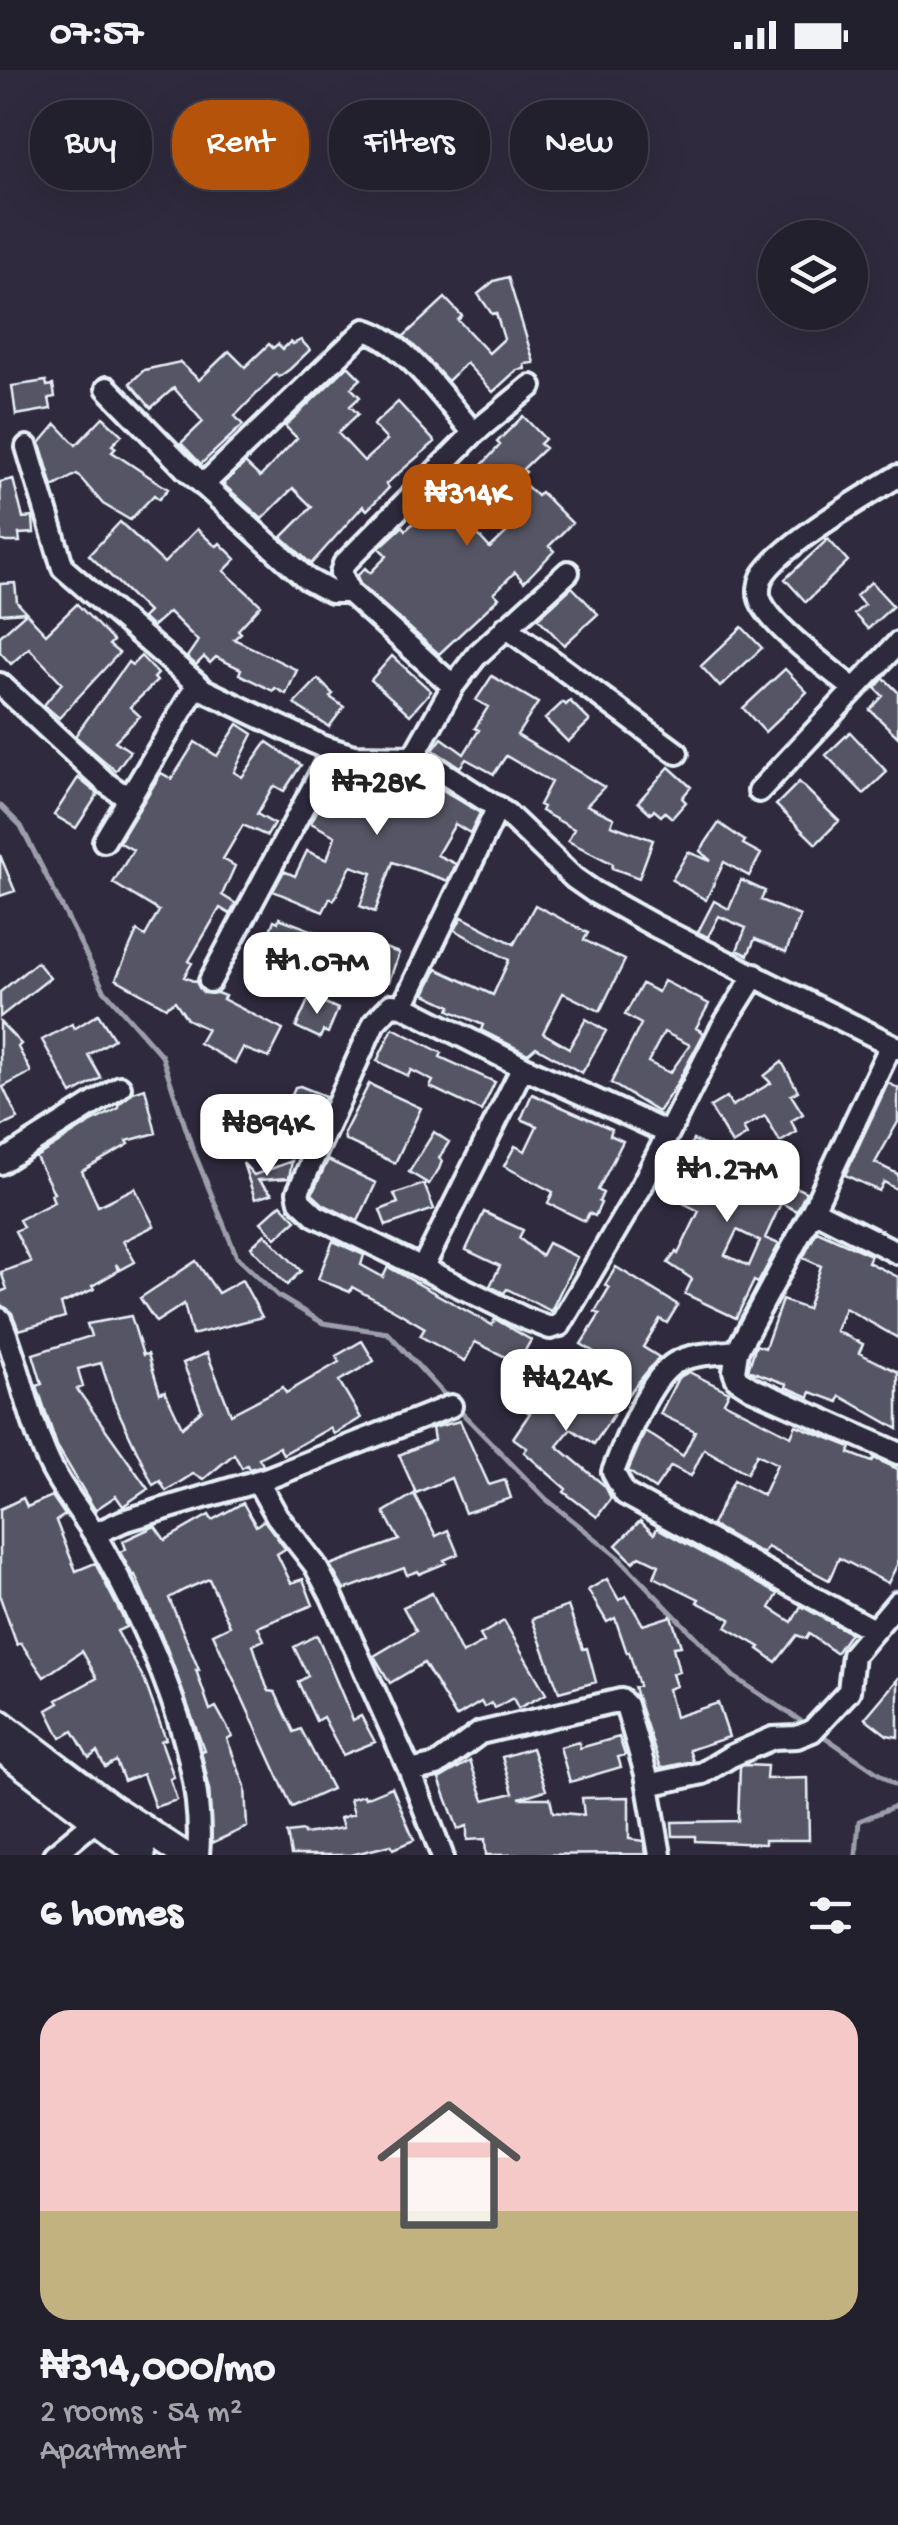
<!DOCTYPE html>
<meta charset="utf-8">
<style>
:root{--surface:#23202e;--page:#2b2836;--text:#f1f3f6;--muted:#a3a3aa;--line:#403e4a;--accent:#b45309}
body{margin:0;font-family:"Gochi Hand",sans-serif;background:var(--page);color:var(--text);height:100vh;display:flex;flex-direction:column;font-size:38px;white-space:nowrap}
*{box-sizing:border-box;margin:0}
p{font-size:32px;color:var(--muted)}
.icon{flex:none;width:55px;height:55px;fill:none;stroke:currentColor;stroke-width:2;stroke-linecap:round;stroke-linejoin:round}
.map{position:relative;height:1785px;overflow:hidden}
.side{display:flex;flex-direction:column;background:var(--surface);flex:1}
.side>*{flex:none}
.hud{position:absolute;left:30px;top:30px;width:840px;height:90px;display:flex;gap:20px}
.fabs{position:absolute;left:758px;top:150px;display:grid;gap:20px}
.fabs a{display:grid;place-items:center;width:110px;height:110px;border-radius:50%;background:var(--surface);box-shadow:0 10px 40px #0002,0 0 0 2px var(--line);font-size:50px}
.price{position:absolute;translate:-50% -85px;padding:0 22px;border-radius:20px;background:#fff;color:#222;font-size:32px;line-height:65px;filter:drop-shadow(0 2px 5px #0008)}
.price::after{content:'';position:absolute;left:50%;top:60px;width:30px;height:22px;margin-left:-15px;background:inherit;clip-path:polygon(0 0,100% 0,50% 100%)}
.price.active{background:var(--accent);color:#fff}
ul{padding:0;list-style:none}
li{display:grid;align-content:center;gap:20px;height:530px;padding:0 40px}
li span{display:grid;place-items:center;height:310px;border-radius:30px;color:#555}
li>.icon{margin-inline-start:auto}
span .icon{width:180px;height:180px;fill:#fffc;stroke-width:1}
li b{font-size:42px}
h2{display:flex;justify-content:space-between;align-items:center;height:120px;padding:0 40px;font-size:42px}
.chip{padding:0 35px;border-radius:40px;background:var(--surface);box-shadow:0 10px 40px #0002,0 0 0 2px var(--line);font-size:35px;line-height:90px}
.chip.active{background:var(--accent);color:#fff}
.status{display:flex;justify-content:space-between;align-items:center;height:70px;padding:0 50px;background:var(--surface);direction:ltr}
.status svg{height:28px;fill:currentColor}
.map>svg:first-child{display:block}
</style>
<div class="status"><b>07:57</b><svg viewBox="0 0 49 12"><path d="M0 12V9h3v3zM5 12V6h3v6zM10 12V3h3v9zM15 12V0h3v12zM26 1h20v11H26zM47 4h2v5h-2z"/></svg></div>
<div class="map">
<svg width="898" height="1785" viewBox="0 0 898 1785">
<rect width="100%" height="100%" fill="#2f2a3d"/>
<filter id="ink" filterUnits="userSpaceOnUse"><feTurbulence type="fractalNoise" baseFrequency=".01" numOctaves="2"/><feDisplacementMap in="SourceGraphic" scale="20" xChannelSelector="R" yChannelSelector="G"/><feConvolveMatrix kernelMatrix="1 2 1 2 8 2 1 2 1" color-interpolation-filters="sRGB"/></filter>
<g filter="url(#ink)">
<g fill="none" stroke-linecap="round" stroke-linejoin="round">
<path stroke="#9c9fab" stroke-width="5" d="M0,735l21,21 83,164 58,66 30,91 45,110 41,39 45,27 65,10 61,67
M457,1338l89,91 71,57 117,121 73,48
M816,1661l82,56
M856,1785l3,-34 39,-16"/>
</g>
<path fill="#575565" stroke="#e8f1f8" stroke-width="2.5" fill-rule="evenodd" d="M508,207l26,86 -10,1 1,5 -8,1 -24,22 -27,-29 -18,18 -44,-45 41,-38 17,18 -4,4 31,33 15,-14 -8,-26 -4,1 -14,-20 16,-13z
M301,270l9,10 -20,19 -11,8 -3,-3 -41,42 8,9 -42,39 -20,-21 22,-21 -29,-34 -23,20 -21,-25 14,-13 36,-8 19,18 30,-29 16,16 24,-23 4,4 5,-4 5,5 7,-7 3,2z
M348,296l13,13 -10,9 9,9 -10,9 8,8 -20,19 26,28 23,-21 -14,-15 25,-23 37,40 -49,42 3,4 -22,22 -4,-4 -52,58 -29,-27 30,-30 -19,-19 -31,31 -39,-35 22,-21 15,14 37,-39 -12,-12z
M46,311l1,5 6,-1 2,12 -6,1 2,11 -35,6 -4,-29z
M523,346l22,23 -5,5 5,4 -22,21 3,3 -7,7 18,17 4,-4 31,31 -23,23 5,5 -30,31 -9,-10 -21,21 5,5 -60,56 -79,-70 -3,-8 8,-8 5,5 17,-17 -8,-8 24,-22 3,4 33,-31 10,11 12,-13 16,16 -10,10 23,25 30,-28 -47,-45 27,-30 -3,-3z
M103,347l19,18 -10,10 4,3 -4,4 56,37 -9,10 -5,-4 -24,25 -27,-16 -26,-30 -24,13 -13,-44 16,-19 20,21z
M13,409l10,39 10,-1 1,16 -15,1 1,8h-14l-5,-2 -1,-58z
M120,452l44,41 33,-34 16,15 4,2 3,-3 16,16 -12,12 37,34 -23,25 3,3 -7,6 63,31 -11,24 -11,-6 -2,3 -34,-17 2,-5 -25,-12 -6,6 -6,-6 -8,8 -9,-8 11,-16 -29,-29 -17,15 -10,-9 6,-6 -59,-57z
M828,469l20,22 -42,41 -21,-23z
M871,512l22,24 -25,23 -14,-15 10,-9 -8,-9z
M15,513l2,19 9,10 -26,2v-30z
M572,517l26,27 -34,31 -26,-27z
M77,534l36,37 -4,4 10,8 -60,65 -15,-13 18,-22 -33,-35 -18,16 -11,-12v-16l26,-23 20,21z
M742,557l20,21 -42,39 -19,-21z
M141,586l17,18 -4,4 3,3 -27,26 10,9 -25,25 15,10 -14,20 -41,-35 53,-74 4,3z
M392,586l39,35 -21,24 -39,-35z
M785,599l22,23 -42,40 -22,-24z
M492,606l46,27 -21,32 87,52 -17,18 27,13 -3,7 42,15 -14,38 -27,-10 1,-4 -45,-23 6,-12 -33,-18 2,-4 -4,-2 12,-23 -45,-26 -12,18 -28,-15 -6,8 -27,-17 9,-12 22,16 15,-24 -4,-2 13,-21 -12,-7z
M884,608l14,14v45l-28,-27 13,-14 -8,-8z
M318,609l15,15 -3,3 14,10 -15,20 -35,-23z
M570,631l20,20 -22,21 -23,-23 18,-17 3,3z
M238,654l15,10 -19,38 8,5 25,-35 34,23 -17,26 -9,-5 -3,2 -15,26 17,10 -7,12 -24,-11 -20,34 12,7 -13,29 14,9 -6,10 -10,-6 -31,53 3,2 -8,14 12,5 7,11h14l8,3 -2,3 60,31 -14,28 -26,-10 -8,15 -36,-20 8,-14 -20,-10 -12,-18 -9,6 -50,-28 21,-48 8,5 14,-25 -46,-28 20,-33 -14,-8 42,-69 11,6 23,-37 22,14z
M850,662l37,40 -23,22 -38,-39z
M669,697l22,20 -9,11 4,4 -14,16 -7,-6 -4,4 -7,-6 -3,4 -13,-12z
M370,705l33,16 7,-13 29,14 2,-3 39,24 -10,20 -15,-9 -18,31 19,9 -8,17 -55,-19 -18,50 -15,-6 12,-33 -21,-7 -17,34 -4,-2 -7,14 -50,-21 11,-20 11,5 12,-25 20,9 8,-24 -24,-13 24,-47 28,14z
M78,708l20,16 -22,34 -22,-13z
M799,712l40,39 -23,23 -40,-39z
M719,753l26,18 -2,3 18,10 -12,22 -25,-14 -18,38 -34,-20 16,-28 23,9 -11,-10z
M0,785l15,36 -15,5z
M741,810l24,11 -4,9 39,16 -14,36 -31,-13 -7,16 -11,-5 9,-22 -27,-12 -11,21 -10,-5 16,-31 15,8z
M535,835l53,28 -4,7 41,20 -25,51 -37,-18 -20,40 26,15 17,-29 20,12 -24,42 -46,-26 -8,7 -47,-24 2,-5 -34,-15 2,-4 -26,-12 12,-25 56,26 16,-35 -54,-30 7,-13 52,27z
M279,848l90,34 5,-8 25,9 -10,29 -37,-14 -4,10 -38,-16 -4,10 -41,-16 3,-9 -4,-1 10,-26 4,2z
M37,892l13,16 -50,39v-25z
M664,911l45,23 -13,24 8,5 -29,54 -17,25 -47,-29 30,-59 -16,-9 17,-31 16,8zM664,962l26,13 -20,28 -22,-11z
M310,926l28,13 -10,24 -5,-2 -3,7 -24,-11z
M98,944l16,25 -26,16 13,23 -29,16 -30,-54 30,-16 2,5z
M0,952l21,22 -3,3 13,25 -28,15 15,32 -18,8z
M393,958l49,25 -2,4 55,25 -14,29 -51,-24 3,-6 -22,-11 -3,6 -31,-15z
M782,992l16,29 -7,4 12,19 -12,7 6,11 -17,10 -15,-26 -22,12 4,7 -15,9 -22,-37 17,-10 5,9 39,-23 -7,-7z
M888,1013l10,5v34l-23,41 23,11v16l-14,-8 -5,9 -34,-16z
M369,1014l52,24 -26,55 -50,-23 -1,-7z
M300,1016l25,10 -10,24 -9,-3 -2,4 -26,-11 4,35 -14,1 -2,-11 -9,1 -2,-20h5l-1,-12 30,-3 6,-14z
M145,1018l11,45 -29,8 2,3 -47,27 16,35 37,-18 19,38 -31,15 12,21 -15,8 -4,-6 2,7 -26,15 2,3 -33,15 4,13 -46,13 -7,-17 -11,-8 -1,-13 7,-3 -6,-17 30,-10 -16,-31 8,-4 -4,-7 35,-18 -3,-8 3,-1 -18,-36 54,-34 29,-15 -1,-3 15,-13z
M532,1024l80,35 -2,6 13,6 -25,49 5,3 -4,9 2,1 -6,13 -6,-3 -4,8 -37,-18 5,-11 -49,-26 11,-20 10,5 12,-25 -16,-7z
M434,1062l15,10 -10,16 3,3 -3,8 -10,15 -20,-12z
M693,1070l58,26 10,9 2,-3 43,20 -9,19 -16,-8 -16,35 14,6 -21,39 -4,-2 -18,37 -51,-24 7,-15 -24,-16 8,-11 2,2 21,-43 -32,-16zM737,1160l23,11 -11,25 -24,-11z
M328,1090l48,23 -18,38 -35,-17 -11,-10z
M292,1091l-3,17 -31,2 14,14 -17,5 -12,-36 11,12z
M424,1114l10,25 -48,17 -6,-16 18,-7 -4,-9z
M281,1134l15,16 -20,18 -15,-16z
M484,1142l39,18 -4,8 22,18 7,-13 29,14 -26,54 -44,-22 -3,4 -14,-7 10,-20 -34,-16z
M817,1161l54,24 -3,7 30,15v61l-53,-30 -9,23 27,13 -4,9 39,19v57l-58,-33 -2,6 -27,-10 -2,5 -23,-10 1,-3 -39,-14 8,-25 9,3 17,-48 25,9 14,-43 -18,-8z
M265,1164l36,37 -14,14 -36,-38z
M333,1171l31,14 -3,10 22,12 5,-10 104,58 3,-6 36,21 -13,23 -43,-21 -10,19 -45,-25 5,-8 -29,-17 -44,-24 -2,5 -32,-13z
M196,1191l22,32 24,-13 20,37 -70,18 -8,-31 -28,18 -16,-24z
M616,1197l62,38 -11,18 -7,-4 -17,28 16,10 -33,40 -35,-18 13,-21 -23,-14 19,-30 -5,-2 14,-24 -4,-3z
M131,1246l12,39 5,-1 12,39 5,-2 17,36 20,-17 -19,-47 24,-10 24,61 52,-27 3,6 53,-31 -3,-6 26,-15 12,20 -35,20 22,37 -27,16 -4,-6 -47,26 -4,-7 -20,11 4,7 -14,4 -2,-4 -5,3 -8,-14 -30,25 -11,-5 -27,17 -6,-10 -7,4 -40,-85 -12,-37 -23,6 5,18 -6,2 71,100 -25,17 -7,-10 -21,14 -38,-64 -20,-60 5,-2 -9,-30 58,-18 -4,-12z
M559,1294l31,20 -4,7 30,20 -22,33 -23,-15 -14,17 48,40 6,12 -14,19 -33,-25 2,-3 -42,-37 3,-4 -14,-10 17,-25 -4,-2 16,-29 4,3z
M689,1302l40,20 -5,10 67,34 5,-11 55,22 -2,6 23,9 2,-4 24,11v94l-10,20 -49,-25 -10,22 -62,-33 -4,7 -51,-29 22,-45 29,15 14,-31 -20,-10 -10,19 -43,-24 -13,27 -20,-10 -16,23 -27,-18 17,-40 38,25 12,-25 -35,-17 18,-36z
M460,1351l29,64 16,-5 6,18 -46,15 -14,-35 -35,15 -17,-38 35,-15 -2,-12z
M414,1424l22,42 12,-6 10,24 -14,6 2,3 -27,11 -1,-3 -11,4 -3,-7 -60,22 -14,-25 69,-25 -15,-28z
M52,1426l13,19 -9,6 20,50 19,-8 29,57 2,7 -9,4 27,48 18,50 4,10 -5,2 13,36 -4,2 7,21 -22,7 -12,-33 -19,7 -8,-20 -11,6 -8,-15 -8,6 -16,-27 -12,7 -14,-28 12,-7 -2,-3 40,-22 -15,-27 -38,26 -23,-34 -4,2 -17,-48v-88l23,-11 4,9z
M243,1433l13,23 8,-6 20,27 1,2 -8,5 14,29 12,-4 10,26 -55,22 6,13 -11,5 13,40 3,6 6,1 19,40 7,-3 31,60 -40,18 -79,-173 17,-8 -21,-47 -25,11 -15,8 30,72h-3l14,40 6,-3 16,29 -5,3 18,47 2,41 -35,16 -3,-57 -8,-35 3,-1 -38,-104 -31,-71 -2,1 -13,-24 6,-3 -3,-8 32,-15 10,14 44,-25 3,5z
M640,1451l14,13 3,-6 121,66 -8,14 22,14 9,-16 49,27 -14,20 -27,-19 -3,5 -9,-4 -21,27 -18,-13 2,-2 -34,-20 5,-8 -34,-17 2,-3 -45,-22 5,-12 -19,-9 -7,6 -17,-17z
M607,1509l12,21 7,-4 17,29 28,-9 10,30 -8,1 6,25 -7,2 4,12 -8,3 7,28 43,-14 11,34 -40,13 4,11 -32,7 -24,-71 -3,-10 5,-1 -10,-34 -2,1 -12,-35 -8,4 -19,-32z
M432,1523l30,61 22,-12 -4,-7 24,-14 42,73 -28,14 -5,-10 -18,10 -4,-5 -7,4 -3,-5 -25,15 -32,-54 -34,20 -16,-27 42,-25 -13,-24z
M568,1536l15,43 4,-1 9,34 -37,10 -27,-73z
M317,1565l36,85 8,-4 14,26 -32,13 -20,-38 -7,4 -18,-39 10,-6 -14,-29z
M898,1609v58l-11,-2 -22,-17z
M619,1667l6,18 -7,2 3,10 -51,15 -10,-35 19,-5 1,6z
M532,1678l14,42 -27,8h31l3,14 31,3 -2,-17 47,-1v42l15,2 2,13 -160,1 -1,-16 -18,1v-14l-9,3 -19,-50 31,-18 14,39 29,-7 -11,-36z
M744,1695l23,1 -1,13 42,-1 1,62h-44v4l-70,-3v-5h-22l-1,-14 66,-1 2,-54z
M392,1717l22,53 -21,9 -2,-4 -40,10h-60l-4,-22 16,-2 1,3 39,-6 -3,-10 14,-4 -4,-15 14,-4 1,3z"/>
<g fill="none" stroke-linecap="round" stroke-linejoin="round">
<g stroke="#e8f1f8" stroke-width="28">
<path id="minor" d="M107,318l79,81 121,110 24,13h18
M27,377l36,121 141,122 117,56 33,10 59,1 26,13 68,44 67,64 20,14 61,34 243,122
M203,415l162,-155c40,11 81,72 109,103
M506,557l171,126
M0,614l106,99 13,9 12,3
M453,616l-104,-94 -8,-19 3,-9 130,-131 57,-47
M854,619c-23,-19 -85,-64 -94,-90 -2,-6 -1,-16 2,-22 17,-31 104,-81 136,-101
M413,687l40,-71 24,-31 91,-83
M759,721l139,-148
M104,771l93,-156
M210,911l123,-231
M403,936l95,-199
M891,975l-78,165 -76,141 -3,20 3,8 14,9 147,65
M668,1063l-145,-66 -120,-61 -12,-1 -17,18 -76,169 2,9 16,15 208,102 26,10 10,-3 81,-138 80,-158 34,-54
M0,1093l120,-76
M813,1140l85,43
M423,1197l100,-200
M0,1249c19,44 27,93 46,137 13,31 35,55 52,84 48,85 109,215 100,315
M737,1281c-20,3 -44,2 -62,12 -26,15 -51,81 -62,109l12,22 248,136
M258,1412l19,34 38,49 17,32 78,174 32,84
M95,1464l28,-13 145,-43 183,-72
M410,1701l27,-6 43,-32 141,-33 5,5 20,69 14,81
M648,1715l55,-12 28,-17 42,-18 24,-1 15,-6 37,-40 4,-36 45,-53
M54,1785l41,-34"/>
</g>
<g stroke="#e8f1f8" stroke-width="32">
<path id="major" d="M0,1653l111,84 73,48
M0,1678l142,107"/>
</g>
<use href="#minor" stroke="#2f2a3d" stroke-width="20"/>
<use href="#major" stroke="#2f2a3d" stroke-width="25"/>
</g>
</g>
</svg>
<div class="fabs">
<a><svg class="icon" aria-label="layers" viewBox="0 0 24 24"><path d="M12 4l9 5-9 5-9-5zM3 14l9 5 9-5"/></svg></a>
</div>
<b class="price active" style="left:467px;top:479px">₦314K</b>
<b class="price" style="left:377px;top:768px">₦728K</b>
<b class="price" style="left:317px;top:947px">₦1.07M</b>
<b class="price" style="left:267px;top:1109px">₦894K</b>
<b class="price" style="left:727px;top:1155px">₦1.27M</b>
<b class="price" style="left:566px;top:1364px">₦424K</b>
<div class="hud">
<a class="chip">Buy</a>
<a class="chip active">Rent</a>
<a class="chip">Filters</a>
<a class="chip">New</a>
</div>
</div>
<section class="side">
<h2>6 homes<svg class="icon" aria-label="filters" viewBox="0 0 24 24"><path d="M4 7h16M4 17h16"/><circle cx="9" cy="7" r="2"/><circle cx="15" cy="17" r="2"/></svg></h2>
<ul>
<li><span style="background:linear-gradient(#f6c9c9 65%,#c2b280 0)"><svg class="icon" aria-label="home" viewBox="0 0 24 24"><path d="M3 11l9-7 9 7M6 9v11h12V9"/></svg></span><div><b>₦314,000/mo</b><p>2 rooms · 54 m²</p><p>Apartment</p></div></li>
</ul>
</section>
